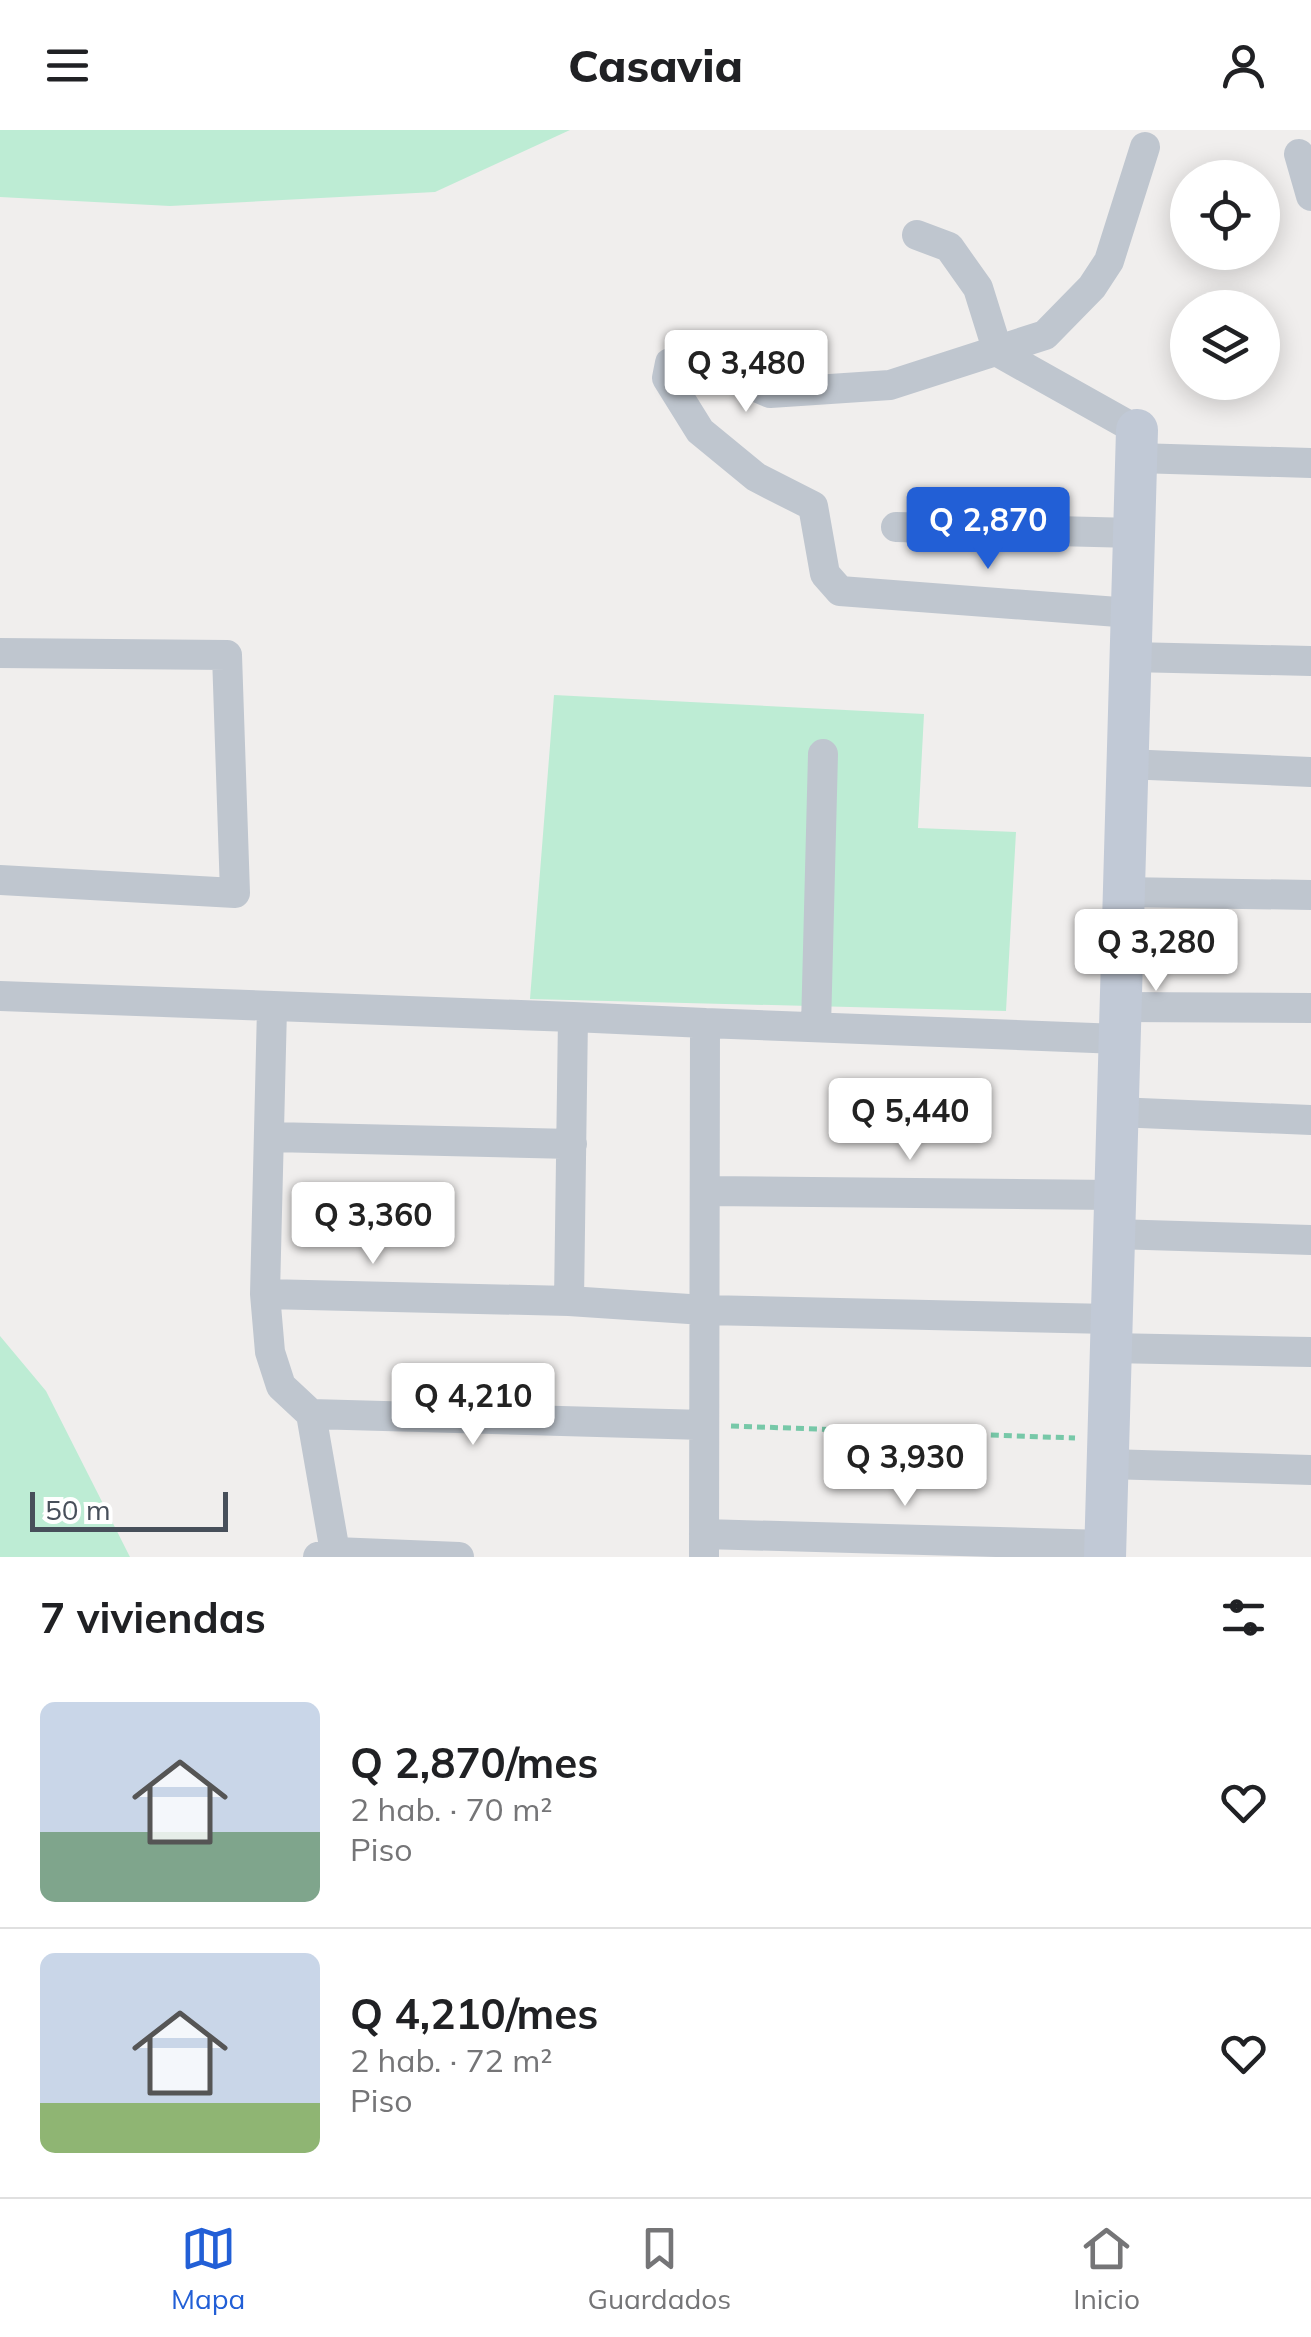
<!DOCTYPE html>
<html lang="es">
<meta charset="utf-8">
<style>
:root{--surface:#fff;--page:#f6f6f6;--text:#202124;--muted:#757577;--line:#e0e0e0;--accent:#225fd6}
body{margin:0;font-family:Mulish,sans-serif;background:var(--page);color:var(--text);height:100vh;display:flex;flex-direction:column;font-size:38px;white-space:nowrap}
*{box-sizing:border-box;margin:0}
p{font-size:32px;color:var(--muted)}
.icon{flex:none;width:55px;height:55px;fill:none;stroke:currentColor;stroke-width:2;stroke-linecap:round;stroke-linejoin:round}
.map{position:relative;height:1427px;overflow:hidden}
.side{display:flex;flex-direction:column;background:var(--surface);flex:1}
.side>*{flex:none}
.fabs{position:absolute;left:1170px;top:30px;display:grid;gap:20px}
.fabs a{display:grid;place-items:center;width:110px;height:110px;border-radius:50%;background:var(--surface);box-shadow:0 5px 25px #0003;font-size:50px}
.scale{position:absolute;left:30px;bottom:25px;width:198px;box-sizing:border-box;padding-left:10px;border:5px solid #474f5a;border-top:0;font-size:28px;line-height:35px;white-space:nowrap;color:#474f5a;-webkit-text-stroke:8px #fff;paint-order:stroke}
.price{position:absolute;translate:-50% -85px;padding:0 22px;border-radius:10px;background:#fff;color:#222;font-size:32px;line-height:65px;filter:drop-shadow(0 2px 5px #0008)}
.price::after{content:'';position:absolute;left:50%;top:60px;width:30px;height:22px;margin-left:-15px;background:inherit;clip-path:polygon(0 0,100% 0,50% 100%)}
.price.active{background:var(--accent);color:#fff}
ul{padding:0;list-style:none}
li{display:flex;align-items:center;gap:30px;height:250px;padding:0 40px}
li+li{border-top:2px solid var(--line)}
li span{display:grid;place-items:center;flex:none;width:280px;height:200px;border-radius:15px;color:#555}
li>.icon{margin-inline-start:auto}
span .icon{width:120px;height:120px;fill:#fffc;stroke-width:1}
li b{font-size:42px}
h2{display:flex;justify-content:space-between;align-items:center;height:120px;padding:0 40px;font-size:42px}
header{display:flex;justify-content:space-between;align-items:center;height:130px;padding:0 40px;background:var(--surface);font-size:45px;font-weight:800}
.menu{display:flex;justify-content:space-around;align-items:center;height:140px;border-top:2px solid var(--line);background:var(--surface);font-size:28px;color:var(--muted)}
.menu a{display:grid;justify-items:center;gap:5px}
.menu .active{color:var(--accent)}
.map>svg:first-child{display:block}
</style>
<header><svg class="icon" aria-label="menu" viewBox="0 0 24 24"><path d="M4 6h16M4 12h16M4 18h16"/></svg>Casavia<svg class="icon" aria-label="person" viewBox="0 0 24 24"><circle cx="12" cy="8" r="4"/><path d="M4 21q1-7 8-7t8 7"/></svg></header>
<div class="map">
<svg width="1311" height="1427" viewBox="0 0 1311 1427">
<rect width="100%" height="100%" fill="#f0eeed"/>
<path fill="#bdecd4" d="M0,0h570l-135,62 -265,14 -170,-9z
M554,565l370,19 -6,114 98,4 -10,179 -476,-12z
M0,1206l46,55 84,166h-130z"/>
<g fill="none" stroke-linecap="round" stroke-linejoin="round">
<path stroke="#77c8a8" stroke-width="5" stroke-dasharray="8 5" stroke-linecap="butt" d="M731,1296l344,12"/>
<path stroke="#bfc6cf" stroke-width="30" d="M1299,24l12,42
M917,105l32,12 29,41 20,64 139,78
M1136,328l175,5
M896,397l238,6
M1131,483l-291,-22 -15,-17 -12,-68 -57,-29 -56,-46 -33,-53 3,-15 18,-5 82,35 120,-8 155,-50 47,-48 17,-26 36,-114
M0,523l227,2 8,238 -235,-13
M1130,527l181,4
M1126,634l185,8
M1122,762l189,3
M0,866l573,21 -4,284
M1119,877l192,1
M272,878l-7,286 304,7 135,9 407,9
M573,887l132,6
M816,897l7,-273
M1116,982l195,8
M271,1007l301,7
M705,1061l409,4
M1113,1104l198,6
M265,1164l5,58 11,34 30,28
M1110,1218l201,4
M1107,1334l204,6
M704,1404l401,11
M335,1422l-24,-138 393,11
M318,1427l17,-5 124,5
M704,1427l1,-534 414,16"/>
<path stroke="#c1c9d6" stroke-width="42" d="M1105,1427l32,-1127"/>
</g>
</svg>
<div class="fabs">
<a><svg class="icon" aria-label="locate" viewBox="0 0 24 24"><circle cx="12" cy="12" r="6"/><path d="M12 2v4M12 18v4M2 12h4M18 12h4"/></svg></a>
<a><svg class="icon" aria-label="layers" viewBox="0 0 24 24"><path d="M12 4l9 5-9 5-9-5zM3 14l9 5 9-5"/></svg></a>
</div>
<div class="scale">50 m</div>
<b class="price" style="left:746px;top:285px">Q 3,480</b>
<b class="price active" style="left:988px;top:442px">Q 2,870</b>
<b class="price" style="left:1156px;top:864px">Q 3,280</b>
<b class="price" style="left:910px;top:1033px">Q 5,440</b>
<b class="price" style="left:373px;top:1137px">Q 3,360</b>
<b class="price" style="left:473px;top:1318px">Q 4,210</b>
<b class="price" style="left:905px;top:1379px">Q 3,930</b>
</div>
<section class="side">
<h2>7 viviendas<svg class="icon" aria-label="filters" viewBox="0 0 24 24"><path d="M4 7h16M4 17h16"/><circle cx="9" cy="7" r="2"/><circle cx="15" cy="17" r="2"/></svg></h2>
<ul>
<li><span style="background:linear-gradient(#c9d6e8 65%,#7fa58c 0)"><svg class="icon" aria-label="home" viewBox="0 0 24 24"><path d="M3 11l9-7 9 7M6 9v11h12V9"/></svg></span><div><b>Q 2,870/mes</b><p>2 hab. · 70 m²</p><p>Piso</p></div><svg class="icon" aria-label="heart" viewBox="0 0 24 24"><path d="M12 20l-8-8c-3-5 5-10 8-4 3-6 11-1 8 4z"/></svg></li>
<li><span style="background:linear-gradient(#c9d6e8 75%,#8fb573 0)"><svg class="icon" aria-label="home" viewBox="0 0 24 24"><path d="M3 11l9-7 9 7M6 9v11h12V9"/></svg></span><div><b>Q 4,210/mes</b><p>2 hab. · 72 m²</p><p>Piso</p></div><svg class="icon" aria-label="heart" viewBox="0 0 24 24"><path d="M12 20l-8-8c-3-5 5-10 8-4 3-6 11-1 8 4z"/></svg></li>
</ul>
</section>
<nav class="menu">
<a class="active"><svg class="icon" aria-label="map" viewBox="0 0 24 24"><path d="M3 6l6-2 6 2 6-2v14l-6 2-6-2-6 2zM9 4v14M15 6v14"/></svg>Mapa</a>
<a><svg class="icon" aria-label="saved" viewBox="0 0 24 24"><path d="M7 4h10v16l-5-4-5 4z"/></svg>Guardados</a>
<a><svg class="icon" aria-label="home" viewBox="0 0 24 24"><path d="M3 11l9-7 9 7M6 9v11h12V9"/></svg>Inicio</a>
</nav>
